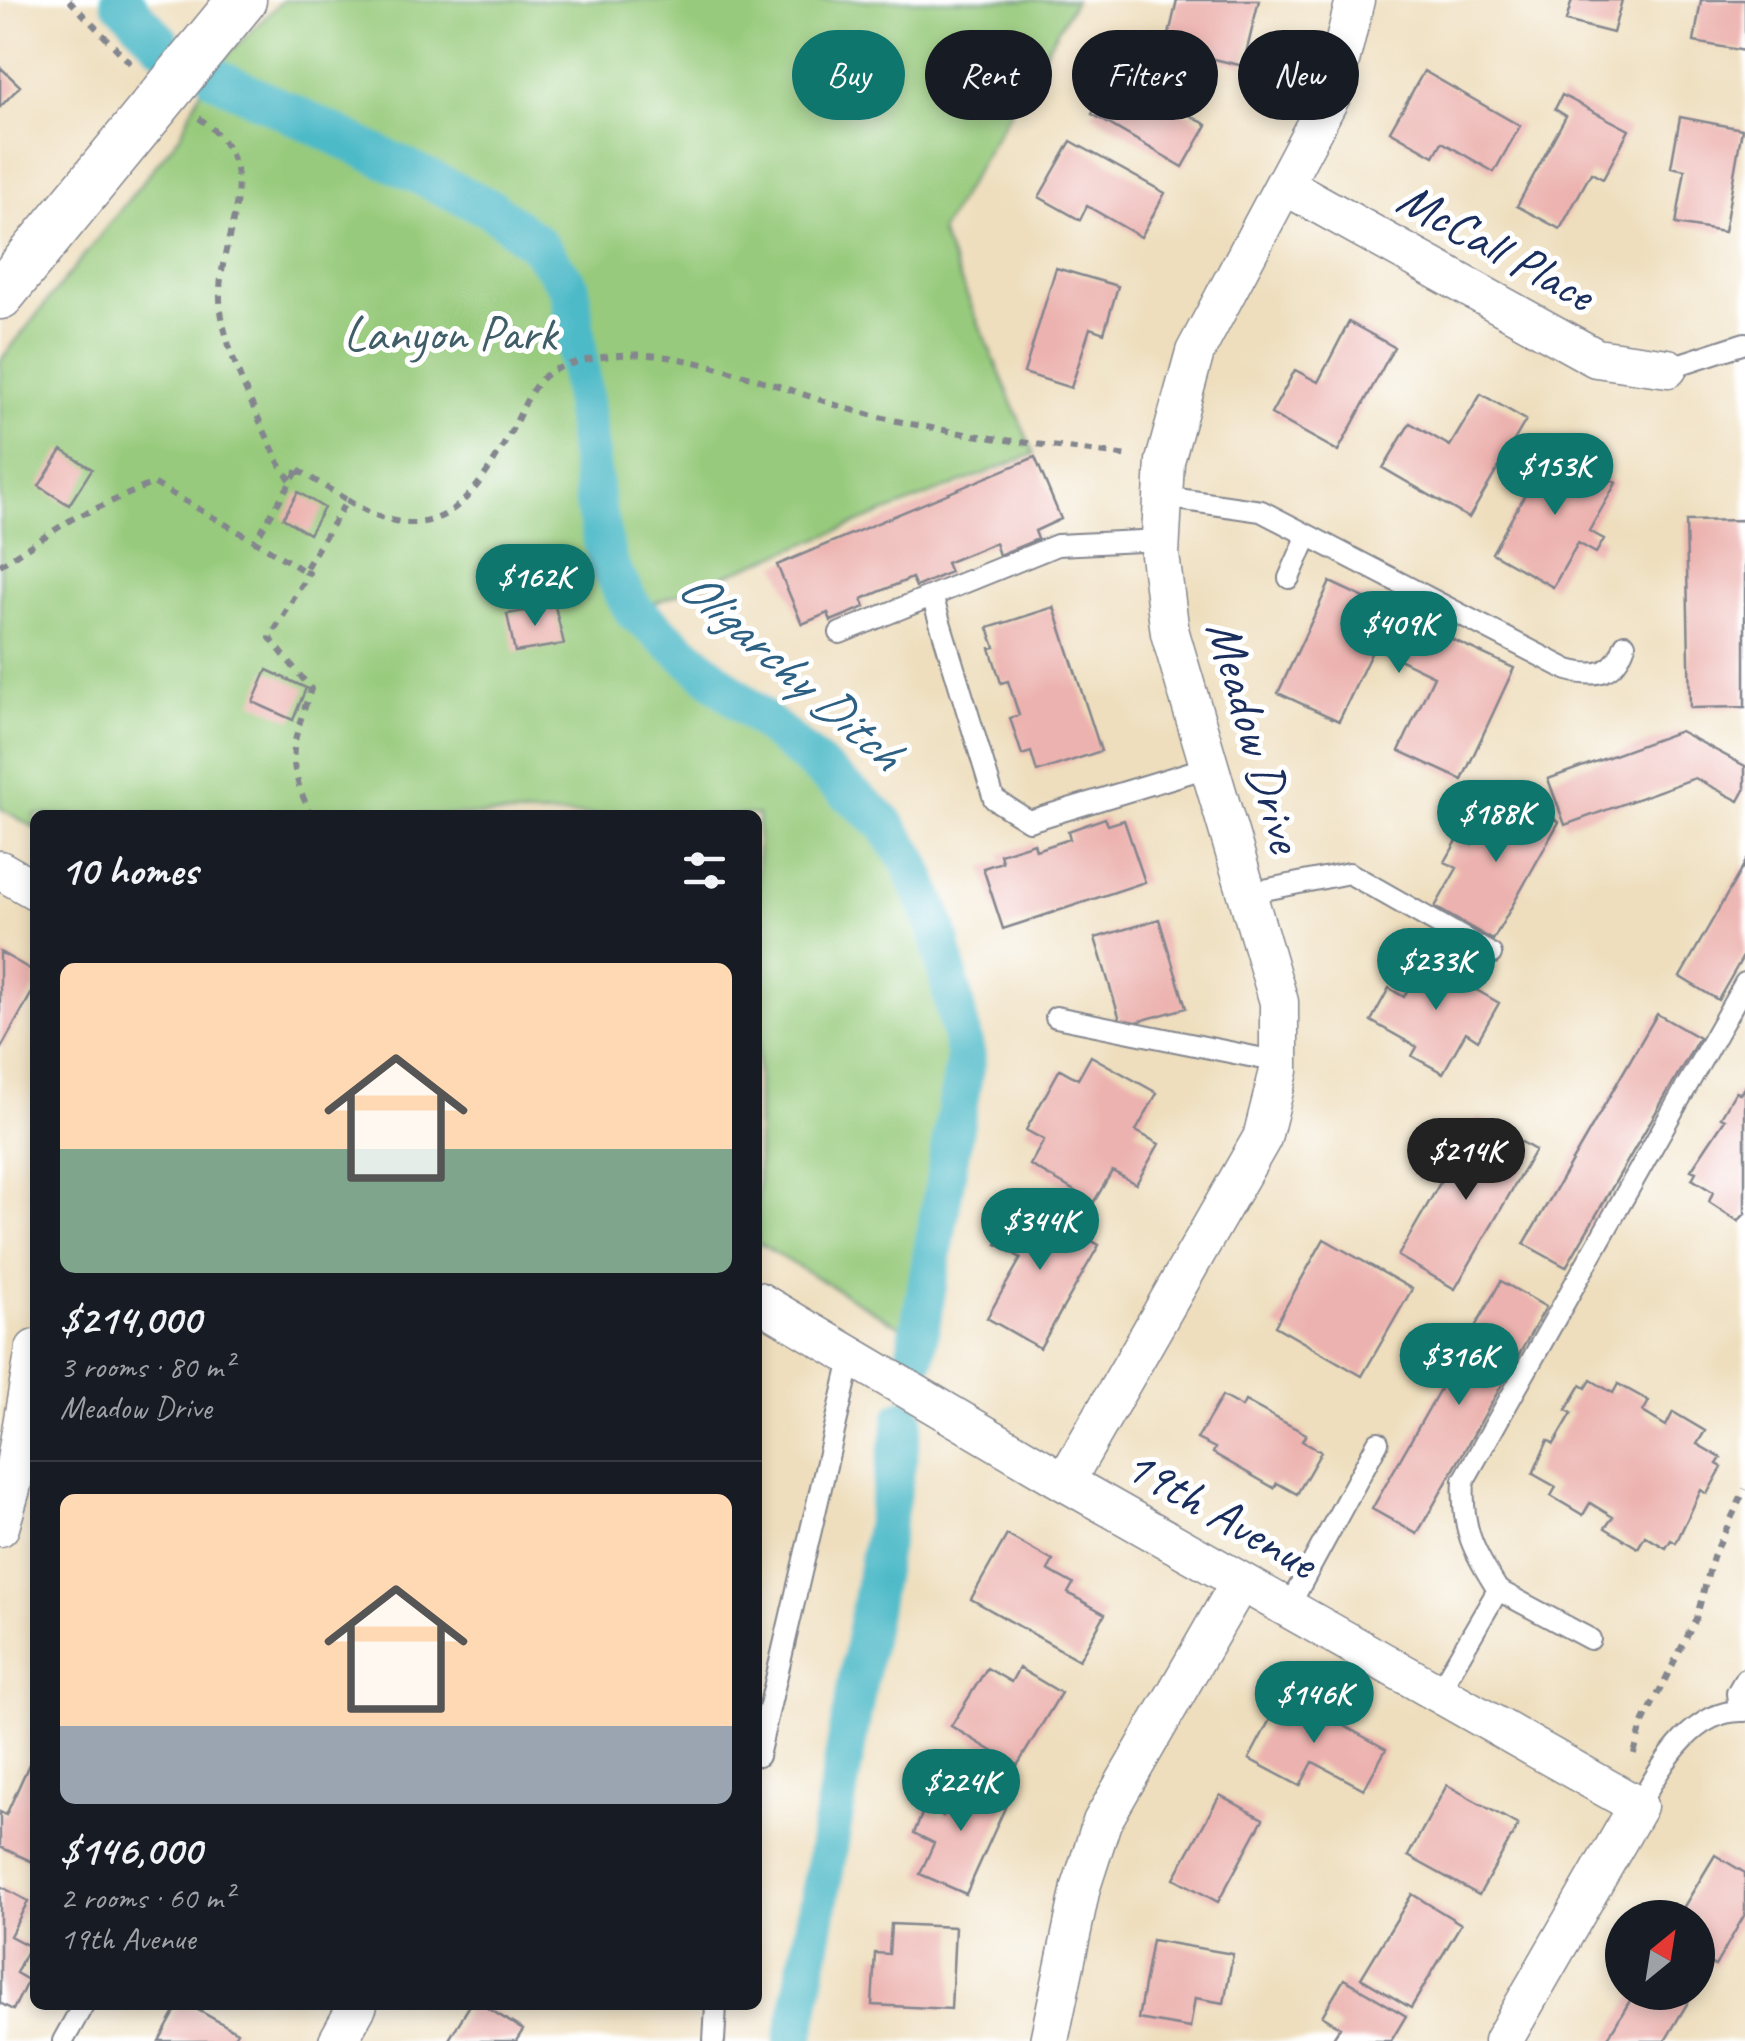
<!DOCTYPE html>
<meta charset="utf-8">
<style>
:root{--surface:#171b24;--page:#242831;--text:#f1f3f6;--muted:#9ea1a6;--line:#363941;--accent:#0f766e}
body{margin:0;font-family:Caveat,sans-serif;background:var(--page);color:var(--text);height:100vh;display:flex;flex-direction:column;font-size:38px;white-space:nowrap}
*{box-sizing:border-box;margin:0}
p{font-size:32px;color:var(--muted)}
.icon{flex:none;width:55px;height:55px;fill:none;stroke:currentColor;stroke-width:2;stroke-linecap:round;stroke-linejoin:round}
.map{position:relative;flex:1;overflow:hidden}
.side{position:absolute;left:30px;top:810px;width:732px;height:1200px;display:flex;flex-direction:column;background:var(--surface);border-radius:15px;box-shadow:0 5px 15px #0003}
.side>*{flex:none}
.top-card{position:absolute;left:792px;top:30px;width:802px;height:90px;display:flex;gap:20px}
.needle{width:65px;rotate:30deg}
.buttons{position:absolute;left:1605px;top:1900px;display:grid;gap:20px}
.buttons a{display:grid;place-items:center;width:110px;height:110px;border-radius:50%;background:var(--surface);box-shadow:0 5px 15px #0003;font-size:50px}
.price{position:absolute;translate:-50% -85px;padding:0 22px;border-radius:35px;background:var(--accent);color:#fff;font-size:32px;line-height:65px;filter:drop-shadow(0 2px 5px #0008)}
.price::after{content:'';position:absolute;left:50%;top:60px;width:30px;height:22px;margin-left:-15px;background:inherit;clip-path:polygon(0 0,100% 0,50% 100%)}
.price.selected{background:#222;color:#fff}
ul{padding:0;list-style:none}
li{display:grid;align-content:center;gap:20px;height:530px;padding:0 30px}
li+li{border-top:2px solid var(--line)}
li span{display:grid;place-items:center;height:310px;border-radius:15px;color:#555}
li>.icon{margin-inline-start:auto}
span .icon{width:180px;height:180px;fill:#fffc;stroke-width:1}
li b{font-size:42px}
h2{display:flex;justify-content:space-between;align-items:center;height:120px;padding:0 30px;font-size:42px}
.tag{padding:0 35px;border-radius:45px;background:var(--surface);box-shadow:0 5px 15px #0003;font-size:35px;line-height:90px}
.tag.selected{background:var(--accent);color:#fff}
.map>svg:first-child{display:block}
</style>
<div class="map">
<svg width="1745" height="2041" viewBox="0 0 1745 2041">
<rect width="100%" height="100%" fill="#fff"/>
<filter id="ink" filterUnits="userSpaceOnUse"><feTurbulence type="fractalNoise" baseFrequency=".01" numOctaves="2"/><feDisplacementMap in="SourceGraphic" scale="20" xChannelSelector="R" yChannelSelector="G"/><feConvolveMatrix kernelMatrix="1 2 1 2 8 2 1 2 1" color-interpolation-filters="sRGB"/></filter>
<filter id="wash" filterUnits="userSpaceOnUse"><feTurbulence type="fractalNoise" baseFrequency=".0048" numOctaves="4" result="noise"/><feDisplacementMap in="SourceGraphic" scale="40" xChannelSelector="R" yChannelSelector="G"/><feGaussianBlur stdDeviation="2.25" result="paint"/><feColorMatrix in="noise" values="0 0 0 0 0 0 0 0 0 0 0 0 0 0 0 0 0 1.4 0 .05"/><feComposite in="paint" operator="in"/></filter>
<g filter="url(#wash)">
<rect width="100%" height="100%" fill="#eedebd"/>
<path fill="#97ca7b" stroke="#597c6c" stroke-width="2.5" d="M283,0h792l-135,232 94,222 -400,157 250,211 26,39 28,69 28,127 -48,280 -160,-94v-428h-723v13l-35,-20v-447l180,-226 25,-54 15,-19z"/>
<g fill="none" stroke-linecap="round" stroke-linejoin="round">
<path stroke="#4ebac8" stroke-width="40" d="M120,0l40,42
M217,78l274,131 46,35 33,44 25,218 13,59 26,46 250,211 26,39 28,69 28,127 -51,300
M794,2041l110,-622"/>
</g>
<g id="blocks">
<path fill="#ecb2af" d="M1177,0h82l-16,66 -41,-10 3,-9 -37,-8z
M1572,0h50l-9,33 -47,-12z
M1701,0h44v51l-51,-9z
M1126,56l42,24 -10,17 49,28 -24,42 -91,-53z
M0,67l20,19 -20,21z
M1424,71l96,55 -26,46 -52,-30 -8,14 -44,-25z
M1562,95l67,35 -26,49 -12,-6 -31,56 -43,-23 49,-90 -11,-7z
M1680,117l62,12 -18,103 -48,-8 9,-54 -14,-3z
M1071,141l94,52 -24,44 -54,-31 -7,14 -41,-23z
M1056,268l62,18 -14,47 -14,-5 -19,60 -47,-15z
M1349,322l45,25 -56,104 -67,-37 24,-44 23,12z
M1481,394l45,26 -57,98 -86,-50 27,-45 40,23z
M1552,447l64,36 -27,48 15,8 -8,14 -18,-10 -25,44 -61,-34z
M62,450l30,19 -23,36 -30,-19z
M1035,457l26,62 -26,12 3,8 -39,16 -4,-12 -49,20 4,9 -34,15 -4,-9 -50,21 3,8 -34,14 -3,-8 -26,11 -25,-59z
M298,492l26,16 -15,26 -26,-16z
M1745,520v187l-55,1 -4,-187z
M1330,582l184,86 -52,112 -63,-29 35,-75 -60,-29 -35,74 -61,-28z
M555,606l9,38 -49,8 -8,-38z
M1054,607l47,144 -64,21 -6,-20 -9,3 -12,-37 9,-3 -11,-34 -7,2 -11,-35 5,-1 -7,-19z
M267,670l39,18 -13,32 -40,-18z
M1680,731l65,35v24l-6,11 -44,-23 -130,47 -17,-46z
M1502,790l57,32 -66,118 -58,-33 22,-39 -12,-6 14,-25 13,8z
M1105,818l3,7 16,-5 21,62 -142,47 -20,-61 19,-6 -2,-8 34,-11 2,7 34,-11 -2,-8z
M1745,863v90l-27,47 -38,-23z
M1159,919l27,89 -64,18 -27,-88z
M0,952l35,20v15l-35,63z
M1428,955l34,20 -3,5 40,23 -21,37 -12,-8 -23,41 -31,-17 5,-9 -46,-26 18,-33 15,9z
M1657,1014l42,24 -133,229 -42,-23z
M1091,1056l66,37 -21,38 23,13 -23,40 -24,-13 -18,31 -64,-37 14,-25 -18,-10 34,-61 18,10z
M1745,1086v128l-7,7 -29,-19 4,-10 -21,-13 4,-7 -5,-2 34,-51 -4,-2 15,-26 4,3z
M1478,1117l57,33 -80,139 -57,-33z
M1022,1201l77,44 -59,103 -53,-30 34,-60 -24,-14z
M1324,1239l88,50 -50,87 -87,-50z
M1501,1281l45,26 -129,227 -45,-25z
M1591,1380l22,13 5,-9 31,17 -6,11 23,14 7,-14 32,19 -8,13 24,14 -4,6 5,3 -15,27 -6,-4 -25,53 -5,-3 -5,8 -21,-12 -7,12 -33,-20 8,-11 -23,-14 -7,12 -32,-19 5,-9 -23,-13 15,-34 6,4 18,-31 -6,-3 15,-25 5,3z
M1222,1396l20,11 3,-6 61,33 -4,7 19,11 -24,42 -20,-11 -3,5 -61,-35 2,-5 -18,-9z
M1007,1535l46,26 -5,9 25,14 -5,9 37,21 -26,46 -108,-61z
M987,1668l24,14 8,-14 42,25 -44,73 -66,-40z
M1284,1693l102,56 -22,40 -51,-27 -13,24 -51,-27z
M35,1751v112l-35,-16v-35l6,3z
M960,1777l49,22 -43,95 -46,-20 14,-31 -20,-10 11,-26 18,9z
M1447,1785l71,40 -39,70 -71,-39z
M1220,1795l43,24 -45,83 -44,-24z
M1715,1855l30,18v41l-30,52 -17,-10v-38h-21z
M0,1886l28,15 -18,35 19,10 -13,27 12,7 -15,30 -13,-7z
M1412,1894l49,30 -50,84 -50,-30z
M891,1924l64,3 -4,82 -79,-4 3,-52 14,1z
M1152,1940l81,14 -9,49 -29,-5 -5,30 -52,-9z
M1344,1979l62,37 -15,25h-60l9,-14 -18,-11z
M1635,1992h59l-29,49h-59z
M179,2005h10l48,27 -5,9h-73z
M470,2005h13l40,25 -7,11h-68z"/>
</g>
</g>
<g filter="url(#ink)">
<use href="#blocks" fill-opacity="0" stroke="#84868e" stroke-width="2.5"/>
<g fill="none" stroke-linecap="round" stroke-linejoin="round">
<g stroke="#84868e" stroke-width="24">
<path id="service" d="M1668,368l77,-25
M1164,497l97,14 307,159c29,8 47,4 57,-26
M1289,578l18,-41
M932,596l62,203 35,22 182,-55
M840,633l217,-88 104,-5
M1249,893l100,-20 142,81
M1056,1017l223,45
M1498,1590c-25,-39 -37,-62 -34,-110l281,-497
M1288,1608l90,-166
M1438,1693l60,-103 92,49
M1739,1710l-2,-17 8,-14
M758,1756l94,-401
M1638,1806c23,-39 54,-98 107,-95
M63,2041l20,-36
M714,2041l2,-36"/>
</g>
<g stroke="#84868e" stroke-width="41">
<path id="minor" d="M1284,185l312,173 72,10
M0,870l35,20
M758,1301l307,181 573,324 -135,235
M1065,1482l197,-344 17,-67v-69l-109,-369 -10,-78 5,-94 30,-109 137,-258 23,-94
M0,1527l11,-38 24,-140
M338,2041l20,-36
M1049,2041l32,-154 21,-65 138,-240"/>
</g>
<g stroke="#84868e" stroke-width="51">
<path id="tertiary" d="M0,295l242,-295"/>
</g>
<path stroke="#84868e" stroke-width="6" stroke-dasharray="8 8" stroke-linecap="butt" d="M69,0l65,67
M199,118c78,57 12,120 22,193 8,53 37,104 58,152l12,18
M298,470l49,30 -43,71 -49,-30z
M347,500c88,55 125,4 167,-74 10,-19 18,-44 38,-55 14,-7 36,-12 51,-14 82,-15 192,40 272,59 84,20 170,29 254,40
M0,565l72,-46 81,-36 102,58
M304,571l5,2 -39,65 41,51c-19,57 -27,68 0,126
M1634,1754l8,-29 54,-106 17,-62 32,-68"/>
<use href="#service" stroke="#fff" stroke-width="20"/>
<use href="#minor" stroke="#fff" stroke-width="38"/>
<use href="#tertiary" stroke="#fff" stroke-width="48"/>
</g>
</g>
<g text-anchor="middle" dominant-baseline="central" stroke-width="10" stroke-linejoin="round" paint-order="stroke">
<g font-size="50" fill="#1b2f5e" stroke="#fff">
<text transform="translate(1496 246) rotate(29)">McCall Place</text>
<text transform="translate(1255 736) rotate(74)">Meadow Drive</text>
<text transform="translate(1221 1513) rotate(30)">19th Avenue</text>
</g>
<g font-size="50" fill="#405e67" stroke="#fff">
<text x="450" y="333">Lanyon Park</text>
</g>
<g font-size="52" font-style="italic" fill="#2d6083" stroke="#fff">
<text transform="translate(791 669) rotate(41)">Oligarchy Ditch</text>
</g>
</g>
</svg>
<div class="buttons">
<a><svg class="needle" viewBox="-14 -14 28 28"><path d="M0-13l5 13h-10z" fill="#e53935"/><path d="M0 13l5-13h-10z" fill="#9ea1a6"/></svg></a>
</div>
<b class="price" style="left:1555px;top:518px">$153K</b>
<b class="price" style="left:535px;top:629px">$162K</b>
<b class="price" style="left:1399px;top:676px">$409K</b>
<b class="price" style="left:1496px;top:865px">$188K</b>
<b class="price" style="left:1436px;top:1013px">$233K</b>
<b class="price selected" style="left:1466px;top:1203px">$214K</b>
<b class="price" style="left:1040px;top:1273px">$344K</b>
<b class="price" style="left:1459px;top:1408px">$316K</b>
<b class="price" style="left:1314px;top:1746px">$146K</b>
<b class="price" style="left:961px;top:1834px">$224K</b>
<div class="top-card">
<a class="tag selected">Buy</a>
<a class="tag">Rent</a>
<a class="tag">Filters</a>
<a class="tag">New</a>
</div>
<section class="side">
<h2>10 homes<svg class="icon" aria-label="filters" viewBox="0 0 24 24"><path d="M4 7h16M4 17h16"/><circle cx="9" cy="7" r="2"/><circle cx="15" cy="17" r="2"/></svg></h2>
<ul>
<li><span style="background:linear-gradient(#ffd9b3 60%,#7fa58c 0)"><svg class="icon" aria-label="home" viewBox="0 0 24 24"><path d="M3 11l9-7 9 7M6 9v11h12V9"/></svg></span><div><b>$214,000</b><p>3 rooms · 80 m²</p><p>Meadow Drive</p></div></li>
<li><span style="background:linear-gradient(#ffd9b3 75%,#9aa5b1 0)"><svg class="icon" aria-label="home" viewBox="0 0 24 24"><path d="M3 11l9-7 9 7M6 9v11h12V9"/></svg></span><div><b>$146,000</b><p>2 rooms · 60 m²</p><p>19th Avenue</p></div></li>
</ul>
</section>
</div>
